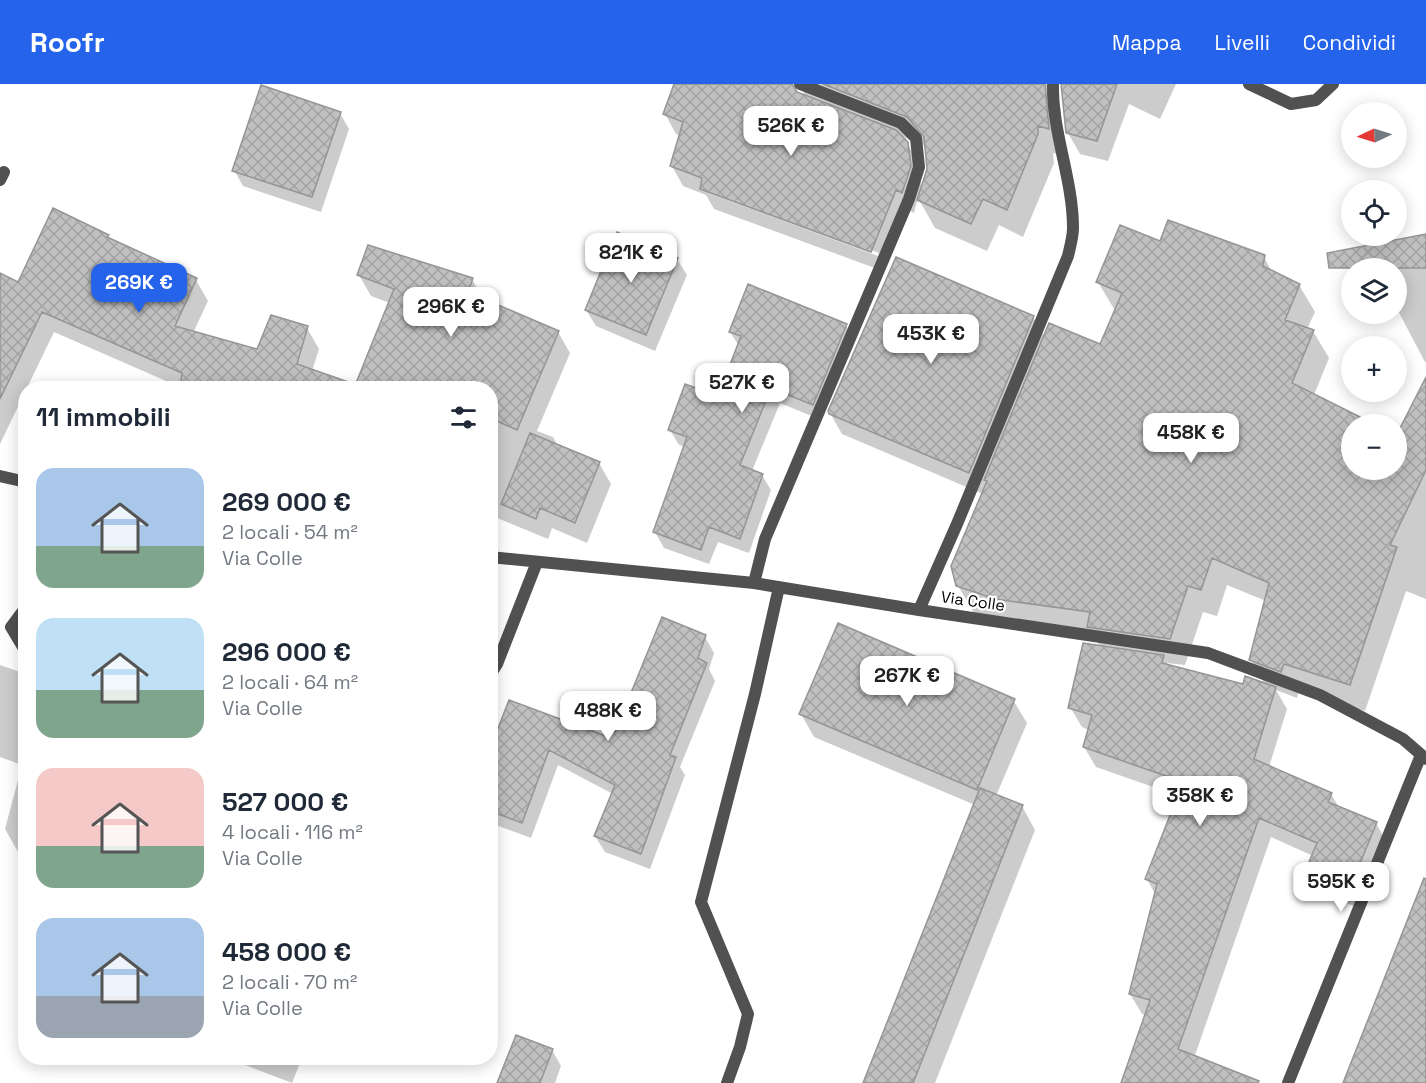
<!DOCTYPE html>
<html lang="it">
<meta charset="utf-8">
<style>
:root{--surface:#fff;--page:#f6f6f7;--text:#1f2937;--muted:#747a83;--accent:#2563eb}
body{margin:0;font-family:"Space Grotesk",sans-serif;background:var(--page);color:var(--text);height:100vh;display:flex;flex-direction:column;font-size:22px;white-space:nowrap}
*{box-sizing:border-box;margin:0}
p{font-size:20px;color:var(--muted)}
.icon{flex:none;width:33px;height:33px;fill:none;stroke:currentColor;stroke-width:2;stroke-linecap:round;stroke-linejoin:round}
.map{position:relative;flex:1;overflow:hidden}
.drawer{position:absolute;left:18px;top:297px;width:480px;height:684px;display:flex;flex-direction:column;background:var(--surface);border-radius:24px;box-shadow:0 3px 15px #0003}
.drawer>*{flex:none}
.needle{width:39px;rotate:266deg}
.buttons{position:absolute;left:1341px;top:18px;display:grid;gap:12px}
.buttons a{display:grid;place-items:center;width:66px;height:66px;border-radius:50%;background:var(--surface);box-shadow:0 3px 15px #0003;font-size:30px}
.price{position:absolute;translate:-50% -51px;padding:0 14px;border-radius:12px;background:#fff;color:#222;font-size:20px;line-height:39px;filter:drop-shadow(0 2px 3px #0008)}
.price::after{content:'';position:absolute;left:50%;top:36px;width:18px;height:14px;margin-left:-9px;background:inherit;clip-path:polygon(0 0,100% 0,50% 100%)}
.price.active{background:var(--accent);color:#fff}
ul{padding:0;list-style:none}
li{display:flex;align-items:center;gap:18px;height:150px;padding:0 18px}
li span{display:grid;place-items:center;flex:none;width:168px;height:120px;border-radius:18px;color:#555}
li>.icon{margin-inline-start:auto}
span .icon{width:72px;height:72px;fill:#fffc;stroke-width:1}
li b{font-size:26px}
h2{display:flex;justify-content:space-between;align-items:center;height:72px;padding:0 18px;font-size:26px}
header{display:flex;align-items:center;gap:36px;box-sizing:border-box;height:84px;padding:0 30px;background:var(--accent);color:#fff}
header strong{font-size:28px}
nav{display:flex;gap:33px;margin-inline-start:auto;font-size:21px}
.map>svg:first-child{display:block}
</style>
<header>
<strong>Roofr</strong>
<nav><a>Mappa</a><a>Livelli</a><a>Condividi</a></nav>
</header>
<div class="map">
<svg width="1426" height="999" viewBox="0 0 1426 999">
<defs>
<pattern id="building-cross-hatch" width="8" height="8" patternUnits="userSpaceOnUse" patternTransform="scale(1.5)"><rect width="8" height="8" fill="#c0c0c0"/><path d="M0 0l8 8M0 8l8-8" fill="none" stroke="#a3a3a3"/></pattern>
</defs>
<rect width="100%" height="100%" fill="#fff"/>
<path fill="#0003" fill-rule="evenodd" d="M676,0h113l6,8 11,5 -7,-13h247l15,26 -1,21 4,25 -11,-3 1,10 -31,74 -24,-12 -12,26 -52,-23 -17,-30 -4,15 -6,-3 -25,61 -169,-62 -8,-14 -23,-9 -11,-20 9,-30 -5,-2 -11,-20zM899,51l28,12 1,22 -6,22 -3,-27 -12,-21zM708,106l171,63 -1,3 -170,-63z
M1070,0h106l-16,35 -31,-15 -21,57 -28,-7 -12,-21z
M340,29l9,16 -28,83 -78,-26 -9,-16z
M108,152l2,5 86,39 12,21 -15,32 65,18 49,-23 12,21 -7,22 45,16 33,-84 -19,-7 -12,-21 113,4 12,22 74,31 12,21 -33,78 16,6 5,9 41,17 12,21 -24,59 -35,-15 -4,11 -58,-24v-127h-308l-128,-56 -54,112v-170l19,10z
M1426,156v122h-1l-29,-55v-39h-7l-5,-25z
M1161,159l103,14 8,15 27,13 16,27 -8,17 6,2 16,27 -15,37 57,29h-19v46h44l30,-66v195l-20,-8 -41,120 -66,-21 -2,8 -21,-8 11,19 -18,58 62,27 9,15 36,14 11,20 -26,66 -43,-18 -11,-20 6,-15 -42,-19 -77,221 55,25h-126l23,-68 -4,-1 -12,-20 26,-98 -9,-17 32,-83 -83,-29 -12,-20 5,-17 -7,-3 -12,-20 30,-60 -5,-10 -121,-24 -16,-27 25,-92 -141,-60 -12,-21 203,-96 12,21 55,8 16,-36 -2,-1 -16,-27zM1227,501l39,16 -15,58 14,26 -21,1 -74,-19 -3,-4 18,2 18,-53 14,4z
M677,175l10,16 -32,76 -59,-25 -10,-16z
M846,241l9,16 -34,79 -41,-17 -28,68 10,4 9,15 -22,63 -31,-11 -9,22 -45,-16 -9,-16 30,-85 -6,-2 -9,-15 48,-32 21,-52 -9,-14z
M705,553l9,16 -5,16 6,12 -35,86 5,8 -35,94 -45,-17 -10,-16 18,-42 -55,-29 -27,73 -41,-15v-69l116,-16 10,-4z
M0,581l26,9v184l-5,-1 -16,-28 17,-64 -22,-8z
M1013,616l14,23 -31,73 26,10 13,24 -100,253h-70l110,-278 -161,-68 -13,-23z
M552,966l9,16 -6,17h-56z
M206,974h20l-2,6z
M227,974h75l-10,25z"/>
<path fill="url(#building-cross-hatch)" stroke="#959595" stroke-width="1.5" d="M674,0h118l5,8 99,38 12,12 3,24 -9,27 -6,-3 -25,62 -171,-63 2,-11 -32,-12 13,-44 -20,-8z
M823,0h222l4,45 -11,-3v8l-31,76 -24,-11 -12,25 -54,-24 10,-31 -3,-32 -17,-20z
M1061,0h56l-20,57 -31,-8z
M261,1l80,27 -29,85 -80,-26z
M53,124l56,27 -2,2 90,41 -22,48 82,23 14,-34 37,11 -11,38 57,20 -1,4h-173l2,-15 -140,-61 -42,87v-126l18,9z
M1168,136l97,35 -2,11 37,18 -15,36 29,10 -22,53 82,41h-22v46h44v-34l30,-59v93l-36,75 7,2 -47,138 -66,-21 -3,8 -32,-12 20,-77 -57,-25 -11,32 -13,-4 -18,53 -83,-12 3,-15 -95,-13 -39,-13 -5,-20 36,-85 -3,-1 65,-157 51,21 22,-51 -26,-11 24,-57 40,16z
M617,148l61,26 -32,77 -61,-25z
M1426,150v34h-97l-2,-15z
M368,161l105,33 -5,14 91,39 -42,99 -27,-12v-30h-136l40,-99 -37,-14z
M896,173l138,59 -65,157 -140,-59 -1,-3z
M748,200l99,40 -34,81 -42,-17 -31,77 23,9 -23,65 -31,-12 -8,23 -48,-18 34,-95 -19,-7 17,-46 33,12 23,-60 -12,-4z
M530,349l70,29 -25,61 -35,-15 -4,11 -35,-15z
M662,533l44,18 -8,23 9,5 -37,92 6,2 -35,97 -47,-18 21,-51 -66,-35 -27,73 -32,-12v-62l19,-49 97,36 2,-6 7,2z
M838,539l177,76 -38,91 -178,-76z
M1083,559l81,12 -2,8 81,21 2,-8 31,11 -22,72 78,34 -4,9 49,20 -28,68 -44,-19 12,-28 -58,-25 -81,231 81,32 -1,2h-137l29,-83 -21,-6 28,-110 -12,-5 38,-97 -100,-35 9,-32 -24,-7z
M980,704l43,17 -110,278h-50z
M1424,794l2,1v204h-83z
M516,951l37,14 -13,34h-43z"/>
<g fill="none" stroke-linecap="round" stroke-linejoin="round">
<path stroke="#515151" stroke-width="12" d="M1249,0l42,20 25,-4 17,-16
M0,96l4,-8
M0,392l26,6
M490,473l264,26 165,27 289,43 112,42 83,44 23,20
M754,499l11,-44 144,-340 10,-32 -3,-29 -15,-15 -101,-39
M26,523l-15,20 12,20 3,1
M919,526l38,-86 111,-268c2,-9 5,-19 5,-28 0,-49 -21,-95 -20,-144
M490,591l7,-11 40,-102
M727,999l13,-36 8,-33 -47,-112 54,-208 24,-107
M1288,999l133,-328"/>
</g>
<g text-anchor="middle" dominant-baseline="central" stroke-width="4.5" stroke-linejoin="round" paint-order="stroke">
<g font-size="16" fill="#000" stroke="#fff">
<text transform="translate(973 517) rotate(8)">Via Colle</text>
</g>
</g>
</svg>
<div class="buttons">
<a><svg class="needle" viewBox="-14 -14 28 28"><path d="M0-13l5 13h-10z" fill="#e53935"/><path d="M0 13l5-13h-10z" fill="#747a83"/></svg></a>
<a><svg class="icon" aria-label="locate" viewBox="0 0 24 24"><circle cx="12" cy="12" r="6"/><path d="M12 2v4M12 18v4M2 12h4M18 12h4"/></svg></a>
<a><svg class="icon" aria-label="layers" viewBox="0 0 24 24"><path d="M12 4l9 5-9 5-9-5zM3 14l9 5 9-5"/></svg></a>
<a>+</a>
<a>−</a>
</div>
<b class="price" style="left:791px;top:73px">526K €</b>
<b class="price" style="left:631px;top:200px">821K €</b>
<b class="price active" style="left:139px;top:230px">269K €</b>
<b class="price" style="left:451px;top:254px">296K €</b>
<b class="price" style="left:931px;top:281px">453K €</b>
<b class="price" style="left:742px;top:330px">527K €</b>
<b class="price" style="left:1191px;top:380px">458K €</b>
<b class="price" style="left:907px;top:623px">267K €</b>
<b class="price" style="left:608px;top:658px">488K €</b>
<b class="price" style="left:1200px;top:743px">358K €</b>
<b class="price" style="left:1341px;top:829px">595K €</b>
<section class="drawer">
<h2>11 immobili<svg class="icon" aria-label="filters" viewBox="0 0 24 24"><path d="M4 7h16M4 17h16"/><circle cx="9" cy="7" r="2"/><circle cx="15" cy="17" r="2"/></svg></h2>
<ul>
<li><span style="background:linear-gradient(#a9c7e8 65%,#7fa58c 0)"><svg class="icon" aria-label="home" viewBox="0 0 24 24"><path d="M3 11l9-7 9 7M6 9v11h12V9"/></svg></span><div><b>269 000 €</b><p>2 locali · 54 m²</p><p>Via Colle</p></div></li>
<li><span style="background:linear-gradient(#bfe0f5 60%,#7fa58c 0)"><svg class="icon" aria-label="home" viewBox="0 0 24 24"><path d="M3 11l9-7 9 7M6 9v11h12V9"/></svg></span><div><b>296 000 €</b><p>2 locali · 64 m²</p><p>Via Colle</p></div></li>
<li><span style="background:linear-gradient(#f6c9c9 65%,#7fa58c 0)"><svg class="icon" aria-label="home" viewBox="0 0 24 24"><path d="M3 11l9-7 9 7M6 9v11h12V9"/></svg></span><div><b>527 000 €</b><p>4 locali · 116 m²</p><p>Via Colle</p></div></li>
<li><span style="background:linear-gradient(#a9c7e8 65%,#9aa5b1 0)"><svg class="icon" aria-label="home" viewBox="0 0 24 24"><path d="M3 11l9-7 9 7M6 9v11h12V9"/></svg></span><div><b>458 000 €</b><p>2 locali · 70 m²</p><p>Via Colle</p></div></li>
</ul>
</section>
</div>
